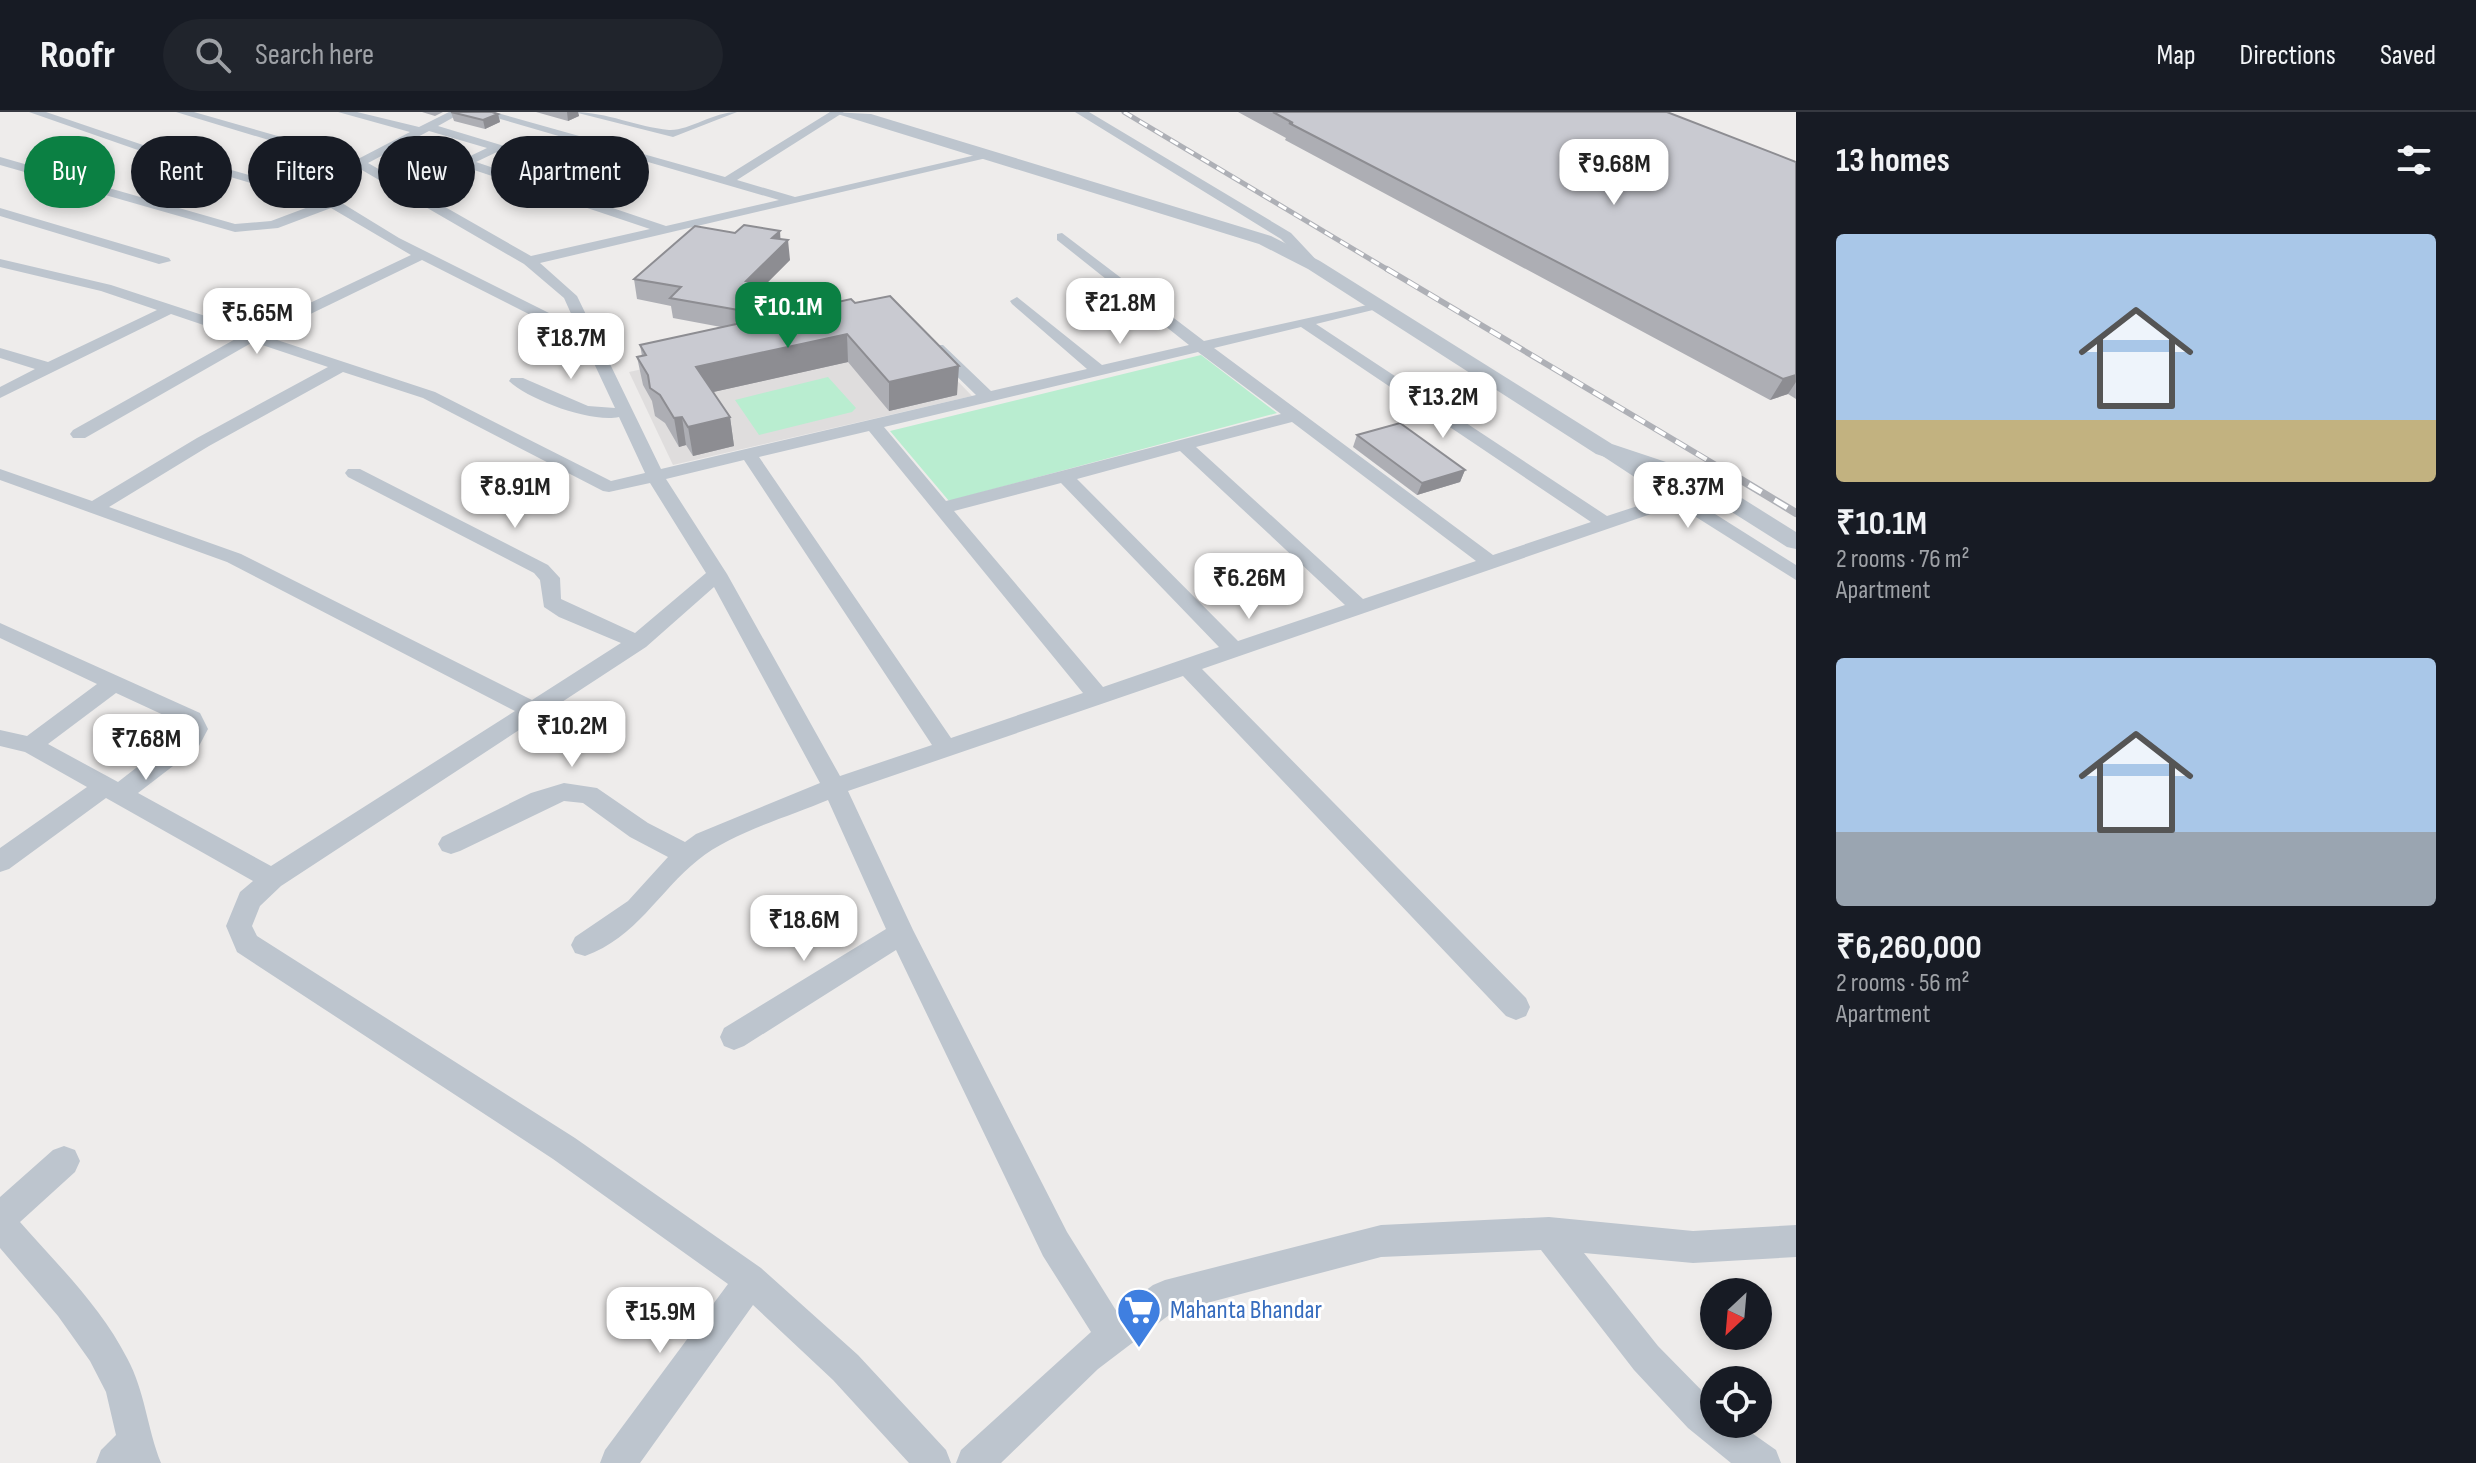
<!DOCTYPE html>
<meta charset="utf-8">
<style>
:root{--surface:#171b24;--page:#20242c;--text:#f1f3f6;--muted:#9ea1a6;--line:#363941;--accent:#0b8043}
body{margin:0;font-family:"Sofia Sans Condensed",sans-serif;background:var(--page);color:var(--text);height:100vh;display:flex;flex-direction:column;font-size:30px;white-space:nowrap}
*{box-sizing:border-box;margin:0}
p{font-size:26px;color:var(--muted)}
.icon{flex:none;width:44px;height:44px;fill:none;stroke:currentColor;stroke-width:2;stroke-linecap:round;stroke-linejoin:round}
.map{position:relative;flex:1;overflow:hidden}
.sheet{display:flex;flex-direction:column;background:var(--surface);width:680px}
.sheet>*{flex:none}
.banner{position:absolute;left:24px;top:24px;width:760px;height:72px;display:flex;gap:16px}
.needle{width:52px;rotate:206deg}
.tools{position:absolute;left:1700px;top:1166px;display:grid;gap:16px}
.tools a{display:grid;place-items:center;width:72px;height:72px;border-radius:50%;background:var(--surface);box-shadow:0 4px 12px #0003;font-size:40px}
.price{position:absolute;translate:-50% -68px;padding:0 18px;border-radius:16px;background:#fff;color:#222;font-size:26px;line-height:52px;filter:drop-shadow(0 2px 4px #0008)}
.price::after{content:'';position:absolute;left:50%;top:48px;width:24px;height:18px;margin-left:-12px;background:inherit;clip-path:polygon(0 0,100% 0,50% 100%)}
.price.selected{background:var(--accent);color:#fff}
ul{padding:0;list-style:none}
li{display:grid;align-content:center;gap:16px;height:424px;padding:0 40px}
li span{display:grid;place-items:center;height:248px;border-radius:8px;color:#555}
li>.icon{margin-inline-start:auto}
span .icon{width:144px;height:144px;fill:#fffc;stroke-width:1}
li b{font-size:34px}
h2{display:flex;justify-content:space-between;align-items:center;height:96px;padding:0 40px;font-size:34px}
.tag{padding:0 28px;border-radius:36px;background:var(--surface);box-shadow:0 4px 12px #0003;font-size:28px;line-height:72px}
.tag.selected{background:var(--accent);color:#fff}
header{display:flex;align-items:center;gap:48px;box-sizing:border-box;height:112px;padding:0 40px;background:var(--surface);border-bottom:2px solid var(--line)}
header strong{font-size:38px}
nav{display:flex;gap:44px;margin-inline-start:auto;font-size:28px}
.search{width:560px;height:72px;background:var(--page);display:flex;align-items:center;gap:20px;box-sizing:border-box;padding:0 28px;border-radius:44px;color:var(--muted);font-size:30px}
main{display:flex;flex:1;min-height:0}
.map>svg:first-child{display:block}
</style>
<header>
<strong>Roofr</strong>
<div class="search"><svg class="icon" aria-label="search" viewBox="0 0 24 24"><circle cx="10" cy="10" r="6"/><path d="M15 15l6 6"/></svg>Search here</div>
<nav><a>Map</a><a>Directions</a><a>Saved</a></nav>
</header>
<main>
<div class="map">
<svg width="1796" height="1351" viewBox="0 0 1796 1351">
<rect width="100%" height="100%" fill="#eeeceb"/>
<path fill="#dfdddd" d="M893,202l79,82 -299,69 -44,-93z"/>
<path fill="#b9edd0" d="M1201,243l76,58 -328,88 -59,-70z
M828,265l28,31 -4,4 -93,23 -24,-35z"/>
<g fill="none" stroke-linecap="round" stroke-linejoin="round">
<path fill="#bdc5ce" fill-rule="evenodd" d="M29,0h17l97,33 194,55 62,38 178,89 -13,-29 -40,-34 -169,-98 -179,-54h18l164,47 52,-27 -72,-20h19l62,15 30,-15h14l-25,14 145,44 -6,4 -78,-23 -23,11 190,64 113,-26 -303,-88h18l231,65 105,-65h14l-107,68 58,17 194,-45 6,4 -455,107 37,33 84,173 315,-74 -45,-44v-6h12l48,46 96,-22 -75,-65 -2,-3 7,-4 85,68 87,-20 -132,-105v-6l5,-1 142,108 177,-39v6l-65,16 291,192 58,-19 -67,-44 -3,-4 3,-4 6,-1 192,121v15l-119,-75 -475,164 324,329 4,9 -4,9 -10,4 -10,-4 -323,-340 -335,115 65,139 154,302 50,80 36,-27 12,-5 216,-55 168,-8 144,14 103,-6v32l-103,6 -109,-10 74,93 56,57v21h25l37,26 5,13h-50l-43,-35 -54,-58 -93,-120 -160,7 -208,55 -75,57 -97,94h-45l5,-13 130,-118 -48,-76 -147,-306 -152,96 -10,4 -10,-4 -4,-9 4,-9 162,-99 -58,-129c-40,17 -97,33 -130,60 -39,31 -62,78 -113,96l-10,-3 -4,-8 4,-8 53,-36 40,-44 -38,-20 -47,-34 -19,-2 -104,50 -9,3 -9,-3 -4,-7 4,-7 89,-44 33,-10 33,5 51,35 37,19 11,-8 124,-51 -106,-196 -68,60 -365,239 -21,20 -8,20 5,10 318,202 186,130 97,87 88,95 5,13h-42l-76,-83 -80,-75 -113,158h-40l5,-13 123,-166 -175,-125 -316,-207 -11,-26 14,-34 13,-11 -147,-83 -97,71 -9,3v-24l87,-61 -62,-35 -25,-6v-16l27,6 70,-52 -97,-46v-15l200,90 8,16 -9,17 -61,47 133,73 244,-155 -288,-149 -227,-82v-11l92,32 105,-63 131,-71 -75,-25 -168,96h-12l-3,-4 3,-4 166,-93 -68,-23 -171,84v-11l35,-18 -35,-11v-10l48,14 109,-52 -56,-19 -101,-24v-8l111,26 140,46 160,-76 -80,-47 -53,20 -43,4 -235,-67v-8l235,67 36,-3 48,-18 -184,-54zM429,19l58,17 -25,12v6l188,63 -119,27 -163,-93zM422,148l162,82 31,66 -27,-2 -65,-28h-12l-2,3c20,19 82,42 110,36l26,56 -34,8 -176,-89 -170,-56zM1301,215l290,195 -98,33 -279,-207zM1198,240l83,62 -335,87 -62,-74zM343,260l80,26 180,93 6,1 41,-9 56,90 -71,60 -74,-34 -1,-21 -12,-13 -188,-96h-12l-3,4 3,4 186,96 6,7 4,27 15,10 62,26 -89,57 -291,-146 -132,-47 100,-61zM1292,310l184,139 -113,38 -167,-152zM869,319l214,262 -132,45 -192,-281zM1180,339l165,154 -107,36 -161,-162zM744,348l188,285 -92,31 -113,-202 -61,-95zM1061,371l158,164 -116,40 -149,-176zM116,581l67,31 3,5 -68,53 -70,-38z
M574,0c33,0 63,15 95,18 20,1 44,-18 68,-18l-64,25z
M1075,0h14l202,121 30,32 -12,3 -28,-29z
M0,96l169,50 2,3 -12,3 -159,-48z
M64,1034l11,4 5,11 -5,11 -55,50c38,43 81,85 107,136 18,33 20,70 34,105h-65l5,-13 15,-15 -10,-43 -16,-31 -32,-45 -58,-68v-51l53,-47z"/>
<path fill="#bdc5ce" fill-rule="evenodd" d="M831,0l40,2 400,122 49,25 292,183 93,31 91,57v17l-9,-2 -98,-62 -93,-31 -288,-185 -49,-25z"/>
<g stroke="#aeb0b6" stroke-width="5">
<path id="rail-far2" d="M1124,0l266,159"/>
</g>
<g stroke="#aeb0b6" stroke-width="6">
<path id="rail-far1" d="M1387,157l339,202"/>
</g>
<g stroke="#aeb0b6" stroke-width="8">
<path id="rail" d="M1723,357l73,44"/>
</g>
<use href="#rail-far2" stroke="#fff" stroke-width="3" stroke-dasharray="9" stroke-linecap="butt"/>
<use href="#rail-far1" stroke="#fff" stroke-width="4" stroke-dasharray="12" stroke-linecap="butt"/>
<use href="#rail" stroke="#fff" stroke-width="5" stroke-dasharray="15" stroke-linecap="butt"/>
</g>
<path fill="#adaeb4" d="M422,0h21l-8,4z
M451,0l47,2 2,8 -15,7 -31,-8z
M536,0h42l1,4 -11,5z
M1238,0h429l129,50v237l-8,-5 -18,6 -485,-260 1,-2z
M780,119v8l10,21 -25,25 192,110 -68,16 -41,-49 -135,30 17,25 4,29 -41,10 -7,-11 -7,2 -14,-24 -10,-7 -3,-15 -9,-16 -6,-28 5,-1 -2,-11 81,-18 -48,-9 -2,-12 -34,-7 -3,-20z
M1357,323l108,35 -5,12 -43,13 -64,-48z"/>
<path fill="#8d8d92" d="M567,0h11l1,4 -11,5z
M498,2l2,8 -15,7 -2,-9z
M780,119l1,16 7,-7 2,20 -42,42 -2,-21 26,-43z
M806,180l2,20 -26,6z
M847,222l1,28 -148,33 -4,-28z
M959,254l-2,29 -68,16v-29z
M1796,263v7l-8,12 -18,6 13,-21z
M682,305l4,28 -7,2 -5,-29z
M730,305l4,29 -41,10 -5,-29z
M1465,358l-5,12 -43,13 5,-12z"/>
<path fill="#c9cad1" stroke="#8d8d92" stroke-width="2" d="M451,0h41l6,2 -15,6z
M1273,0h394l129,50v213l-13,4 -494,-256h4z
M744,113l36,6 -8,7 16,2 -42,41 60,11 -20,21 -13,3 -103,-18 11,-11 -47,-8 61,-53 40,7z
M890,184l69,70 -70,16 -42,-48 -151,33 34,50 -42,10 -6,-10 -8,1 -14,-23 -10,-7 -2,-13 -11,-18 9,-2 -6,-10 211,-46 4,4z
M1400,311l65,47 -43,13 -65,-48z"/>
<defs>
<g id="supermarket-pin" transform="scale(2.3)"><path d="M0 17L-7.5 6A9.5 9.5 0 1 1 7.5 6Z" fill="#3f7fe0" stroke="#fff"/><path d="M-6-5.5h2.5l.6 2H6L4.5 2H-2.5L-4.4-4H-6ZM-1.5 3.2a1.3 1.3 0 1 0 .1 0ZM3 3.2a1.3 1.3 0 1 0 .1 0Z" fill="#fff"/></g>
</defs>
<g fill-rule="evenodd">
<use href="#supermarket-pin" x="1139" y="1198"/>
</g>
<g text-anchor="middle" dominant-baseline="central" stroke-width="6" stroke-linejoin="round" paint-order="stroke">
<g font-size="26" fill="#366cbe" stroke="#fff" text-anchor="start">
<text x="1170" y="1198">Mahanta Bhandar</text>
</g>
</g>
</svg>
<div class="tools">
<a><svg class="needle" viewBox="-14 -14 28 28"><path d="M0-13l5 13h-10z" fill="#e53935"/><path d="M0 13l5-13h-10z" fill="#9ea1a6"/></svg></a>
<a><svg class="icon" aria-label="locate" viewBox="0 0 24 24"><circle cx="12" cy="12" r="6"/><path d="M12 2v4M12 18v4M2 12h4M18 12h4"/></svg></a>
</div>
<b class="price" style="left:1614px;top:95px">₹9.68M</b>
<b class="price" style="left:1120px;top:234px">₹21.8M</b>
<b class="price selected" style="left:788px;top:238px">₹10.1M</b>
<b class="price" style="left:257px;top:244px">₹5.65M</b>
<b class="price" style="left:571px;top:269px">₹18.7M</b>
<b class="price" style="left:1443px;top:328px">₹13.2M</b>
<b class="price" style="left:515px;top:418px">₹8.91M</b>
<b class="price" style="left:1688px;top:418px">₹8.37M</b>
<b class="price" style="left:1249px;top:509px">₹6.26M</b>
<b class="price" style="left:572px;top:657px">₹10.2M</b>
<b class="price" style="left:146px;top:670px">₹7.68M</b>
<b class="price" style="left:804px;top:851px">₹18.6M</b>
<b class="price" style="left:660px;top:1243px">₹15.9M</b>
<div class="banner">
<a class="tag selected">Buy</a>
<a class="tag">Rent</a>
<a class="tag">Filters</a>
<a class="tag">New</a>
<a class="tag">Apartment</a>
</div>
</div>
<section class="sheet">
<h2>13 homes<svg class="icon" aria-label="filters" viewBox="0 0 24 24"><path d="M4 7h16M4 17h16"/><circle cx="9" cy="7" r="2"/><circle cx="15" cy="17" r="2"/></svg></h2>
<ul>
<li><span style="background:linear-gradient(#a9c7e8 75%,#c2b280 0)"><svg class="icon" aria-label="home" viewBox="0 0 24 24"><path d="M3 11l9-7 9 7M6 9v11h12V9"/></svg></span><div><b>₹10.1M</b><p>2 rooms · 76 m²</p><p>Apartment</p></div></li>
<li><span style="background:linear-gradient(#a9c7e8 70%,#9aa5b1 0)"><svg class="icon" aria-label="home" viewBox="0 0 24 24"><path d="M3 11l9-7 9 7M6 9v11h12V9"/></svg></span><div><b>₹6,260,000</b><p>2 rooms · 56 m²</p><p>Apartment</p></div></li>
</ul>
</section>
</main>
